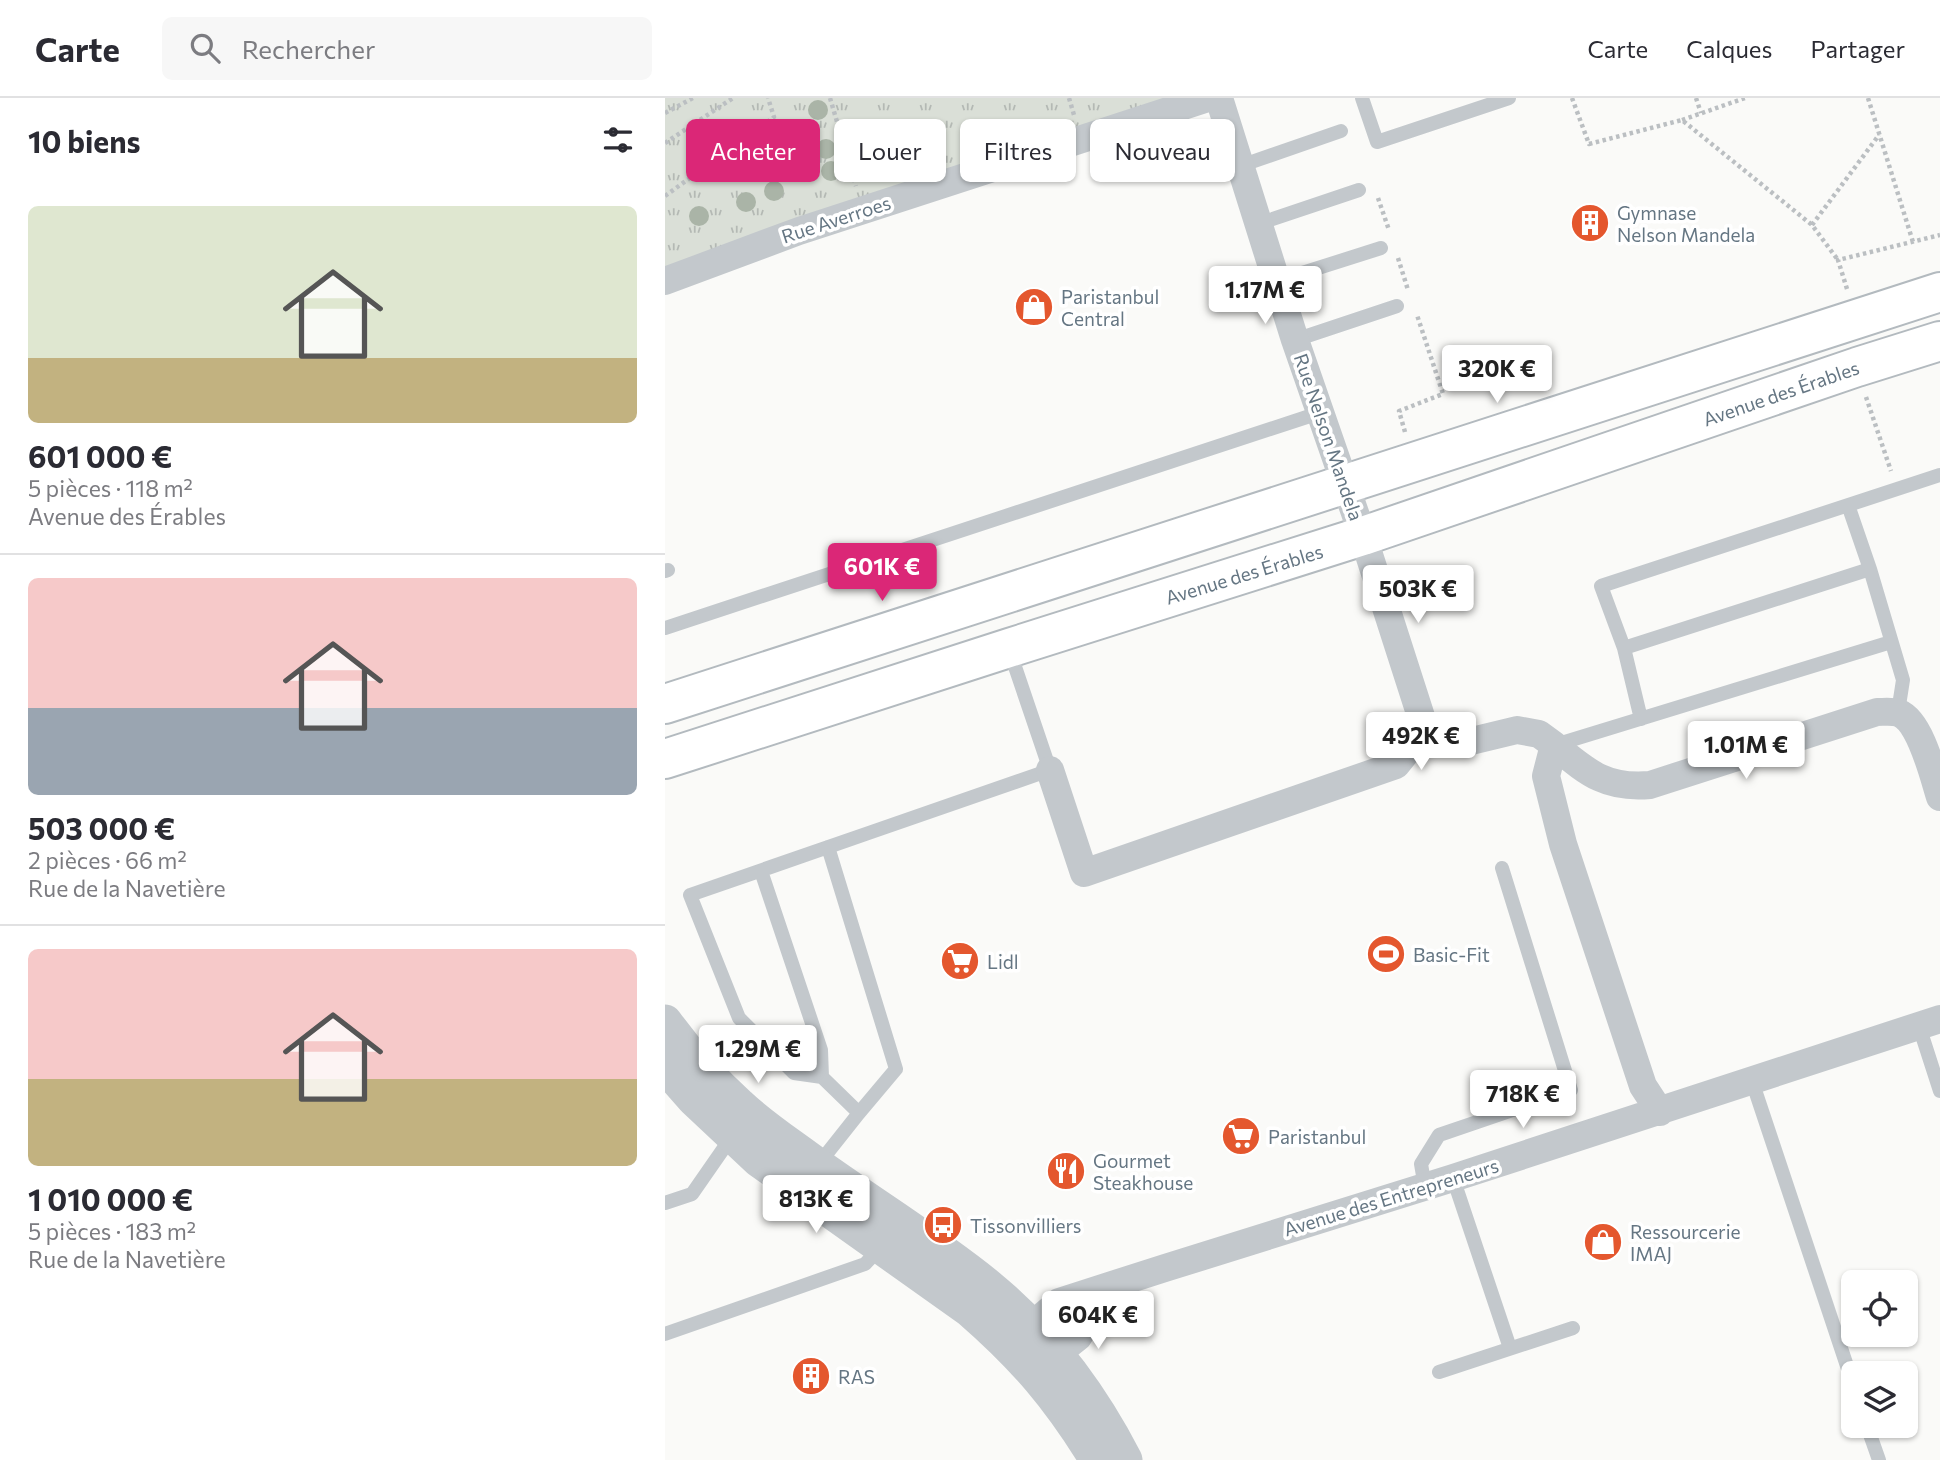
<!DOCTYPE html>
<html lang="fr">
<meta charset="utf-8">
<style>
:root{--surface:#fff;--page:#f7f7f7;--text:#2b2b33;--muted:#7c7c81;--line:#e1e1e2;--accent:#db2777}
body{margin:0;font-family:Commissioner,sans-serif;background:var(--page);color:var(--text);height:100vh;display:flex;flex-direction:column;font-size:26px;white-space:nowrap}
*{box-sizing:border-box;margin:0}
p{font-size:23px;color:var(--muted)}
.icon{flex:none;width:38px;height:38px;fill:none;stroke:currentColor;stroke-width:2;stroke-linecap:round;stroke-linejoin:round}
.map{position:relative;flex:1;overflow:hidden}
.panel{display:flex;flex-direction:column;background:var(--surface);width:665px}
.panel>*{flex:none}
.top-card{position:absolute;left:21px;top:21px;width:665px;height:63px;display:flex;gap:14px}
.controls{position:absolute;left:1176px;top:1172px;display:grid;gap:14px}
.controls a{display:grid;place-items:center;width:77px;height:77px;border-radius:10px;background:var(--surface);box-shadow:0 2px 5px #0004;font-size:35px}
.price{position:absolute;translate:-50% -60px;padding:0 16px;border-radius:7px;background:#fff;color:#222;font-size:23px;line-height:46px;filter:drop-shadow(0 2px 4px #0008)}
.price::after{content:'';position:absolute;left:50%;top:42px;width:21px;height:16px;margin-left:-10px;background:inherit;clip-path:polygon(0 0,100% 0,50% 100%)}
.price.current{background:var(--accent);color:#fff}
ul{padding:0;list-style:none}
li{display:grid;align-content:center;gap:14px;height:371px;padding:0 28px}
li+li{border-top:2px solid var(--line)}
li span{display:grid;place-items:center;height:217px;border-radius:10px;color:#555}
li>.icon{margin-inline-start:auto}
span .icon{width:126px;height:126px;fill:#fffc;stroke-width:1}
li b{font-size:30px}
h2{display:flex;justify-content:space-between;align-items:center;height:84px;padding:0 28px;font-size:30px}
.pill{padding:0 24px;border-radius:10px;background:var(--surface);box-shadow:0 2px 5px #0004;font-size:24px;line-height:63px}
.pill.current{background:var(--accent);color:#fff}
header{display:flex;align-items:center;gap:42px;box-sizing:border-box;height:98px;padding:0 35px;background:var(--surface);border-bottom:2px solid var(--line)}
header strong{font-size:33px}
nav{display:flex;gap:38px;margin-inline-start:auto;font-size:24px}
.search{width:490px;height:63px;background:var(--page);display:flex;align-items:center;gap:18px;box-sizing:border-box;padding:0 24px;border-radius:10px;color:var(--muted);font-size:26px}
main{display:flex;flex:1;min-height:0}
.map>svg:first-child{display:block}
</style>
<header>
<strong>Carte</strong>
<div class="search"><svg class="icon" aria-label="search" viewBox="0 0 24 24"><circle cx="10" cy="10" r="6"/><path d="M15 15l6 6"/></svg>Rechercher</div>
<nav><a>Carte</a><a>Calques</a><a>Partager</a></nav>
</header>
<main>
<section class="panel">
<h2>10 biens<svg class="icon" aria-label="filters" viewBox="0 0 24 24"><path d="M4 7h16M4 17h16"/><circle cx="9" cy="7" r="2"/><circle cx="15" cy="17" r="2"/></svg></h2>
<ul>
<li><span style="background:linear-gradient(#dfe7d0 70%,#c2b280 0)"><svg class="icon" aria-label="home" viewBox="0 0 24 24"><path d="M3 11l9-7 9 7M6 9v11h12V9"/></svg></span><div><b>601 000 €</b><p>5 pièces · 118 m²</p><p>Avenue des Érables</p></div></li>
<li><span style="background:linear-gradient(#f6c9c9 60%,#9aa5b1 0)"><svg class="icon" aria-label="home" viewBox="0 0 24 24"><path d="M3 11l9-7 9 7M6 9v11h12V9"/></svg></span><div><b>503 000 €</b><p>2 pièces · 66 m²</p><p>Rue de la Navetière</p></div></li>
<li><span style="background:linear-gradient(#f6c9c9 60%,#c2b280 0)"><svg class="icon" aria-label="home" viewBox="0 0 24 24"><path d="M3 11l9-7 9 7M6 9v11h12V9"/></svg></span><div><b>1 010 000 €</b><p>5 pièces · 183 m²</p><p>Rue de la Navetière</p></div></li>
</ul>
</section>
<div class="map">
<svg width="1275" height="1362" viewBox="0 0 1275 1362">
<defs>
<pattern id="grass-tufts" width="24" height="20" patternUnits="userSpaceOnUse" patternTransform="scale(1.75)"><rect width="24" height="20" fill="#dadfd7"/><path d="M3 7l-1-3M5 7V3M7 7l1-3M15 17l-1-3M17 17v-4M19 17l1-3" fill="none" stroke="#b4b9b4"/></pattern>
</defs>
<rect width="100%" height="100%" fill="#fafaf8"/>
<path fill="url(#grass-tufts)" d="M0,0h514l-514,169z"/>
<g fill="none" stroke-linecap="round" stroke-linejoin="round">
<g stroke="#b3babf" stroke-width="42">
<path id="secondary" d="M0,606l1275,-412
M0,661l344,-111 354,-112 494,-169 83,-26"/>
</g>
<path stroke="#bbbfc2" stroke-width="4.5" stroke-dasharray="3.5 3.5" stroke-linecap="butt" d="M165,0l26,88
M404,0l5,17
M907,0l17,46 93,-24 130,105 26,35
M1031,0l5,15
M1203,0l45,144
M0,15l28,-15
M1017,22l63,-22
M0,45l68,-45
M0,98l109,-79 -6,-19
M713,100l11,32
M1147,127l67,-90
M733,160l10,32
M1182,191l-9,-29 102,-25
M1201,299l25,74
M740,334l-6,-21 44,-17 -26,-79"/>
<path stroke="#c3c8cc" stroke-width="14" d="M697,0l15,44 132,-44
M575,68l101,-35
M593,126l101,-34
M612,183l104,-33
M630,242l102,-34
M1183,407l22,64 33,111 -5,32
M0,473l3,-1
M0,530l654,-215
M959,550l246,-79
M976,621l-17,-71 -23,-62 339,-111
M890,647l336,-103
M163,749l68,222 -37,44 -37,-36 -28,-4 -55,-55 -49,-123c120,-42 240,-83 360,-125l-41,-121
M96,773l60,179 1,27
M1254,928l21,65
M1087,983l101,303
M152,1068l42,-53
M788,1080l57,170
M760,1089l-4,-23 18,-29 132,-45 -69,-222
M0,1105l27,-9 41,-59
M0,1236l200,-70 17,-18
M774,1274l134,-44
M1202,1328l12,34"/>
<path stroke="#c3c8cc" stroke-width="28" d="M554,0l76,242 68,196 62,193
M0,183l134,-50 409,-133
M889,647c33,27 51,44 96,40l227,-73c7,0 16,-1 22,1 22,9 34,62 41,84
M385,672l34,103 312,-108 29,-36 14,10 20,5 58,-14 22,4 15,11 -8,31 17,68 80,242 17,26
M350,1242l44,-38 106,-34 288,-90 487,-159
M374,1270l39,-31 22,-35 21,-19"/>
<path stroke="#c3c8cc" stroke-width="35" d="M0,924c22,30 46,58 74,83 19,18 41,33 63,49 61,45 127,84 186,132 57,47 103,108 137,174
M0,968l29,33 65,61 211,150c55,48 89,88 127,150"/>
<use href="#secondary" stroke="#fff" stroke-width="38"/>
</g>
<g fill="#aab4a7">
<circle cx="153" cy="12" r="10"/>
<circle cx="161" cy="51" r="10"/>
<circle cx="134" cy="65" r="10"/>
<circle cx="108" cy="71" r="10"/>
<circle cx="166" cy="73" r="10"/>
<circle cx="109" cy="93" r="10"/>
<circle cx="81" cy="104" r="10"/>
<circle cx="34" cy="118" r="10"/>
</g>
<defs>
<g id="building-disc" transform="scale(2.0125)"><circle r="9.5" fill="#e4572e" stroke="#fff"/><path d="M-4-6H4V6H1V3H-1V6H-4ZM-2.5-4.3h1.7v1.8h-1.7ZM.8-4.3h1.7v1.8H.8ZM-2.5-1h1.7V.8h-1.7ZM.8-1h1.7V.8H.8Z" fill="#fff"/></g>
<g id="shop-disc" transform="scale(2.0125)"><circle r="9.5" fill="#e4572e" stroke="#fff"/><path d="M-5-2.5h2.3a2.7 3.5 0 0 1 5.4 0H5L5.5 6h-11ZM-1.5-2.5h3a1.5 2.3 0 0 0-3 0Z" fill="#fff"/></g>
<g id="stadium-disc" transform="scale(2.0125)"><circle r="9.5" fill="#e4572e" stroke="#fff"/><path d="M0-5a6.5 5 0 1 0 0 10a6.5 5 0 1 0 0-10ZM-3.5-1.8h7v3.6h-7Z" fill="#fff"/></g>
<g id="supermarket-disc" transform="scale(2.0125)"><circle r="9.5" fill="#e4572e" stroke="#fff"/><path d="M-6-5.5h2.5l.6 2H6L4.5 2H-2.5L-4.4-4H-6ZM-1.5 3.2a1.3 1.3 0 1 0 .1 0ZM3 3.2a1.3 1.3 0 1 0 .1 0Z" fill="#fff"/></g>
<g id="restaurant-disc" transform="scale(2.0125)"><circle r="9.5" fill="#e4572e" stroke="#fff"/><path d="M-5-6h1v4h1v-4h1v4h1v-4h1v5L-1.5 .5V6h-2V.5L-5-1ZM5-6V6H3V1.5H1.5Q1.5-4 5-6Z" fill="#fff"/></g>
<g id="bus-disc" transform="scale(2.0125)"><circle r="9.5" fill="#e4572e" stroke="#fff"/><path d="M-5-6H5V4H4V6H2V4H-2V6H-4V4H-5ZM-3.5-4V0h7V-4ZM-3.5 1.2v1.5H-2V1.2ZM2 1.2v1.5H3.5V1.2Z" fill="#fff"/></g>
</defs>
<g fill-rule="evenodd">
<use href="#building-disc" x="925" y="125"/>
<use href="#shop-disc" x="369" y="209"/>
<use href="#stadium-disc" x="721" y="856"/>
<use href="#supermarket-disc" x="295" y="863"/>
<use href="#supermarket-disc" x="576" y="1038"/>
<use href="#restaurant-disc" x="401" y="1073"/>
<use href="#bus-disc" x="278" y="1127"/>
<use href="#shop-disc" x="938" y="1144"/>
<use href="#building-disc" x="146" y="1278"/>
</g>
<g text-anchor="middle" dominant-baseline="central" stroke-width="7" stroke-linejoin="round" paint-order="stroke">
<g font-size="19" fill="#657683" stroke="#fff" text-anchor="start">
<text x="952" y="114">Gymnase<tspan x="952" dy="22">Nelson Mandela</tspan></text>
<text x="396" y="198">Paristanbul<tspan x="396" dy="22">Central</tspan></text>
<text x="748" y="856">Basic-Fit</text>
<text x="322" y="863">Lidl</text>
<text x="603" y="1038">Paristanbul</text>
<text x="428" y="1062">Gourmet<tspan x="428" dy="22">Steakhouse</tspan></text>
<text x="305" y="1127">Tissonvilliers</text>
<text x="965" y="1133">Ressourcerie<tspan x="965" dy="22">IMAJ</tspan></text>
<text x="173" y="1278">RAS</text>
</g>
<g font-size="19" fill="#657683" stroke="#fff">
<text transform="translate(171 121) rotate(-18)">Rue Averroes</text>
<text transform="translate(1116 295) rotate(-19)">Avenue des Érables</text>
<text transform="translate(664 339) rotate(71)">Rue Nelson Mandela</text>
<text transform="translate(579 476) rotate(-17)">Avenue des Érables</text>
<text transform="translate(726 1099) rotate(-17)">Avenue des Entrepreneurs</text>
</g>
</g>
</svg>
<div class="controls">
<a><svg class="icon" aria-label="locate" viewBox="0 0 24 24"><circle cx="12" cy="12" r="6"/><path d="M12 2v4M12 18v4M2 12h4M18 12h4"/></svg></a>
<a><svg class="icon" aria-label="layers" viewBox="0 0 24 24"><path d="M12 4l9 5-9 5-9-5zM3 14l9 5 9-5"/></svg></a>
</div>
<b class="price" style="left:600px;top:228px">1.17M €</b>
<b class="price" style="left:832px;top:307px">320K €</b>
<b class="price current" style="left:217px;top:505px">601K €</b>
<b class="price" style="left:753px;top:527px">503K €</b>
<b class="price" style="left:756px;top:674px">492K €</b>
<b class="price" style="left:1081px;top:683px">1.01M €</b>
<b class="price" style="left:93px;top:987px">1.29M €</b>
<b class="price" style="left:858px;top:1032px">718K €</b>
<b class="price" style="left:151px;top:1137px">813K €</b>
<b class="price" style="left:433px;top:1253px">604K €</b>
<div class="top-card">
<a class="pill current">Acheter</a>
<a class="pill">Louer</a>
<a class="pill">Filtres</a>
<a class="pill">Nouveau</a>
</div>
</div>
</main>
